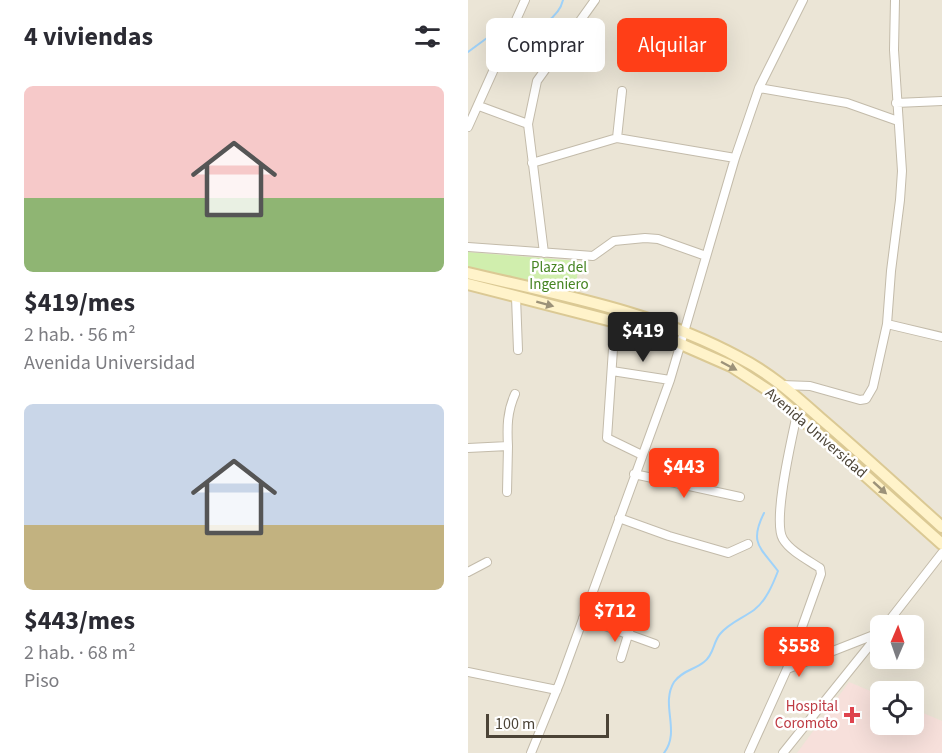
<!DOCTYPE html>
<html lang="es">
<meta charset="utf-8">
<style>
:root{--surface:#fff;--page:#f7f7f7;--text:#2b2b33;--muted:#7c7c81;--accent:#ff3e17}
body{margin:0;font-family:"Source Sans 3",sans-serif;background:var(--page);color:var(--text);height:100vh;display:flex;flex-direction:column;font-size:22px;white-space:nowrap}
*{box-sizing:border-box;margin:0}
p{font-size:20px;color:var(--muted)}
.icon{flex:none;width:33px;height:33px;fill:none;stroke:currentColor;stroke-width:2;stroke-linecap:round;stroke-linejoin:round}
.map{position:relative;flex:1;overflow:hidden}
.panel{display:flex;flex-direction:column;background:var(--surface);width:468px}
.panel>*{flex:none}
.guide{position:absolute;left:18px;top:18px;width:366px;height:54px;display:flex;gap:12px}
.needle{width:39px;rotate:2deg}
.buttons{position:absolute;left:402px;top:615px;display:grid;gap:12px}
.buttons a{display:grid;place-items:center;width:54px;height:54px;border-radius:9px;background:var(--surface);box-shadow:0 6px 24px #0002;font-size:30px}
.scale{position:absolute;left:18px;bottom:15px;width:123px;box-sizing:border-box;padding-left:6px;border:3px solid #4b4336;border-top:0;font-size:16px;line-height:21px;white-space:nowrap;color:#4b4336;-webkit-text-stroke:4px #fff;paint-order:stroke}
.price{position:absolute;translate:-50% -51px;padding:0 14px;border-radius:6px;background:var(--accent);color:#fff;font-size:20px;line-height:39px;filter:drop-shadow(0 2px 3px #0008)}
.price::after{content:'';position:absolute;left:50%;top:36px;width:18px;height:14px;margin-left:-9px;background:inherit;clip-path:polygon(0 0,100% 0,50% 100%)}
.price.on{background:#222;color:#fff}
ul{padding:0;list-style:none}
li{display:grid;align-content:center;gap:12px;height:318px;padding:0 24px}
li span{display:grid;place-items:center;height:186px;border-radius:9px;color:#555}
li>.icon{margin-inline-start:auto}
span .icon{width:108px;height:108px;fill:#fffc;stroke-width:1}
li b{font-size:26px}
h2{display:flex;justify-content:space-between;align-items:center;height:72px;padding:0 24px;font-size:26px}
.tag{padding:0 21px;border-radius:9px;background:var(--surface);box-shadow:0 6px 24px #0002;font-size:21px;line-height:54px}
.tag.on{background:var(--accent);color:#fff}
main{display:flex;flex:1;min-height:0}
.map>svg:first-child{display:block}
</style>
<main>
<section class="panel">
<h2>4 viviendas<svg class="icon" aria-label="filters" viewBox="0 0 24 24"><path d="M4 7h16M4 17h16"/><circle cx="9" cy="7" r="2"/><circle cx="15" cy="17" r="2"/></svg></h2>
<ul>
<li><span style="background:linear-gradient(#f6c9c9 60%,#8fb573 0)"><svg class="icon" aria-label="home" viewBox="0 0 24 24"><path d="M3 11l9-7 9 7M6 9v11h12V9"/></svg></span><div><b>$419/mes</b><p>2 hab. · 56 m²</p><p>Avenida Universidad</p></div></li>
<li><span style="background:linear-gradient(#c9d6e8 65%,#c2b280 0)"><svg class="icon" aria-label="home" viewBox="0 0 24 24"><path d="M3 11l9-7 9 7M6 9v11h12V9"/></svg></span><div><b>$443/mes</b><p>2 hab. · 68 m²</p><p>Piso</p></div></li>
</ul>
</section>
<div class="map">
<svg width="474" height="753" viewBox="0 0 474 753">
<rect width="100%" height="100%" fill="#f6f2e9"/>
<path fill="#ebe5d6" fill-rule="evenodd" d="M0,0h474v753h-474zM412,626h34v32h-34zM412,692h34v32h-34z"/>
<path fill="#f7e0db" d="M381,682l31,13v29h34v-15l28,12v32h-145z"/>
<path fill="#d0eead" d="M0,252l110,9 -2,35 -108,-28z"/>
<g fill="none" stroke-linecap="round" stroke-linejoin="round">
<path stroke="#9fd2f9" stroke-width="2" d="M52,34c16,-3 39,-16 43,-34
M0,52l19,-14 13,-2
M196,753c17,-22 -4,-48 10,-71 9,-12 20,-12 30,-20 10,-7 9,-20 16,-28 9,-11 23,-16 34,-24 12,-9 19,-26 24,-39 -18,-24 -29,-28 -14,-58"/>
<g stroke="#c3bbaa" stroke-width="10">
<path id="street" d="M291,88l88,15 51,18
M428,103l46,-2
M11,106l49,18
M0,127l57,-127
M149,138l5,-47
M64,163l85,-25 118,20
M0,247l125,9 21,-15 31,-3 13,1 48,17
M76,253l-16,-129 9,-43 58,-81
M48,297l2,53
M419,324l55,13
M145,349l-6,89 35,17
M144,371l58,9
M314,385l28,1 50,14 6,-1 7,-12 14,-63 4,-53 9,-71 2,-29 -8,-121 1,-50
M0,448l40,-2c-1,-19 -1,-34 7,-52
M166,474l106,23
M39,492l1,-46
M151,518l50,18 59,17 20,-9
M0,572l19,-10
M115,618l72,26
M417,626l57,-73
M153,658l13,-43
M319,669l34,-95 -1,-6c-12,-8 -30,-17 -37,-29 -11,-18 9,-101 14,-125
M0,672l89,18
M63,753l29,-71 110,-302 65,-222 24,-70 44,-88
M281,753l38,-84 92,-36
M315,753l95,-118"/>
</g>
<g stroke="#dbc994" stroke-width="14">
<path id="secondary" d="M0,273c92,22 188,39 272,85 30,15 55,38 80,60 41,35 81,72 122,109
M0,284l183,47 80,35 43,28 168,150"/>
</g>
<use href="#street" stroke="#fff" stroke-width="8"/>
<use href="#secondary" stroke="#fff3ca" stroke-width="10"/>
</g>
<defs><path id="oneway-solid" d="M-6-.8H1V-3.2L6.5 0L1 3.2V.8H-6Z" transform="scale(1.5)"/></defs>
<g fill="#9c9279">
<use href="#oneway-solid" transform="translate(77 304) rotate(15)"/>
<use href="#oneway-solid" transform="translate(261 366) rotate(28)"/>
<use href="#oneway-solid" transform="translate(412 488) rotate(42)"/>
</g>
<path fill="#e0444e" stroke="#fff" stroke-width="2" d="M381 706h6v6h6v6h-6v6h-6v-6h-6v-6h6z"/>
<g text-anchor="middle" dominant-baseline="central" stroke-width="5" stroke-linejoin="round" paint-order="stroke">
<g font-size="15" fill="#458421" stroke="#fff">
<text x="91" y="267">Plaza del<tspan x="91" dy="17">Ingeniero</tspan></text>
</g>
<g font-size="15" fill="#4b4336" stroke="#fff">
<text transform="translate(348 433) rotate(41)">Avenida Universidad</text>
</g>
<g font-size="15" fill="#be3a42" stroke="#fff" text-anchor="end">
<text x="370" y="706">Hospital<tspan x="370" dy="17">Coromoto</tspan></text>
</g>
</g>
</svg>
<div class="buttons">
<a><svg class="needle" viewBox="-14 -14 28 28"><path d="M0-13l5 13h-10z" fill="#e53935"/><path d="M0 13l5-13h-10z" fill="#7c7c81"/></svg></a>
<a><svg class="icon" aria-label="locate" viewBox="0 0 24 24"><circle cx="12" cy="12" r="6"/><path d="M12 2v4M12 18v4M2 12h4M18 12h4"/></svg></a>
</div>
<div class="scale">100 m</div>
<b class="price on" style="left:175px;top:363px">$419</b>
<b class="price" style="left:216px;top:499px">$443</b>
<b class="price" style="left:147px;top:643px">$712</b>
<b class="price" style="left:331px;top:678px">$558</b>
<div class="guide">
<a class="tag">Comprar</a>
<a class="tag on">Alquilar</a>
</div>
</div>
</main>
